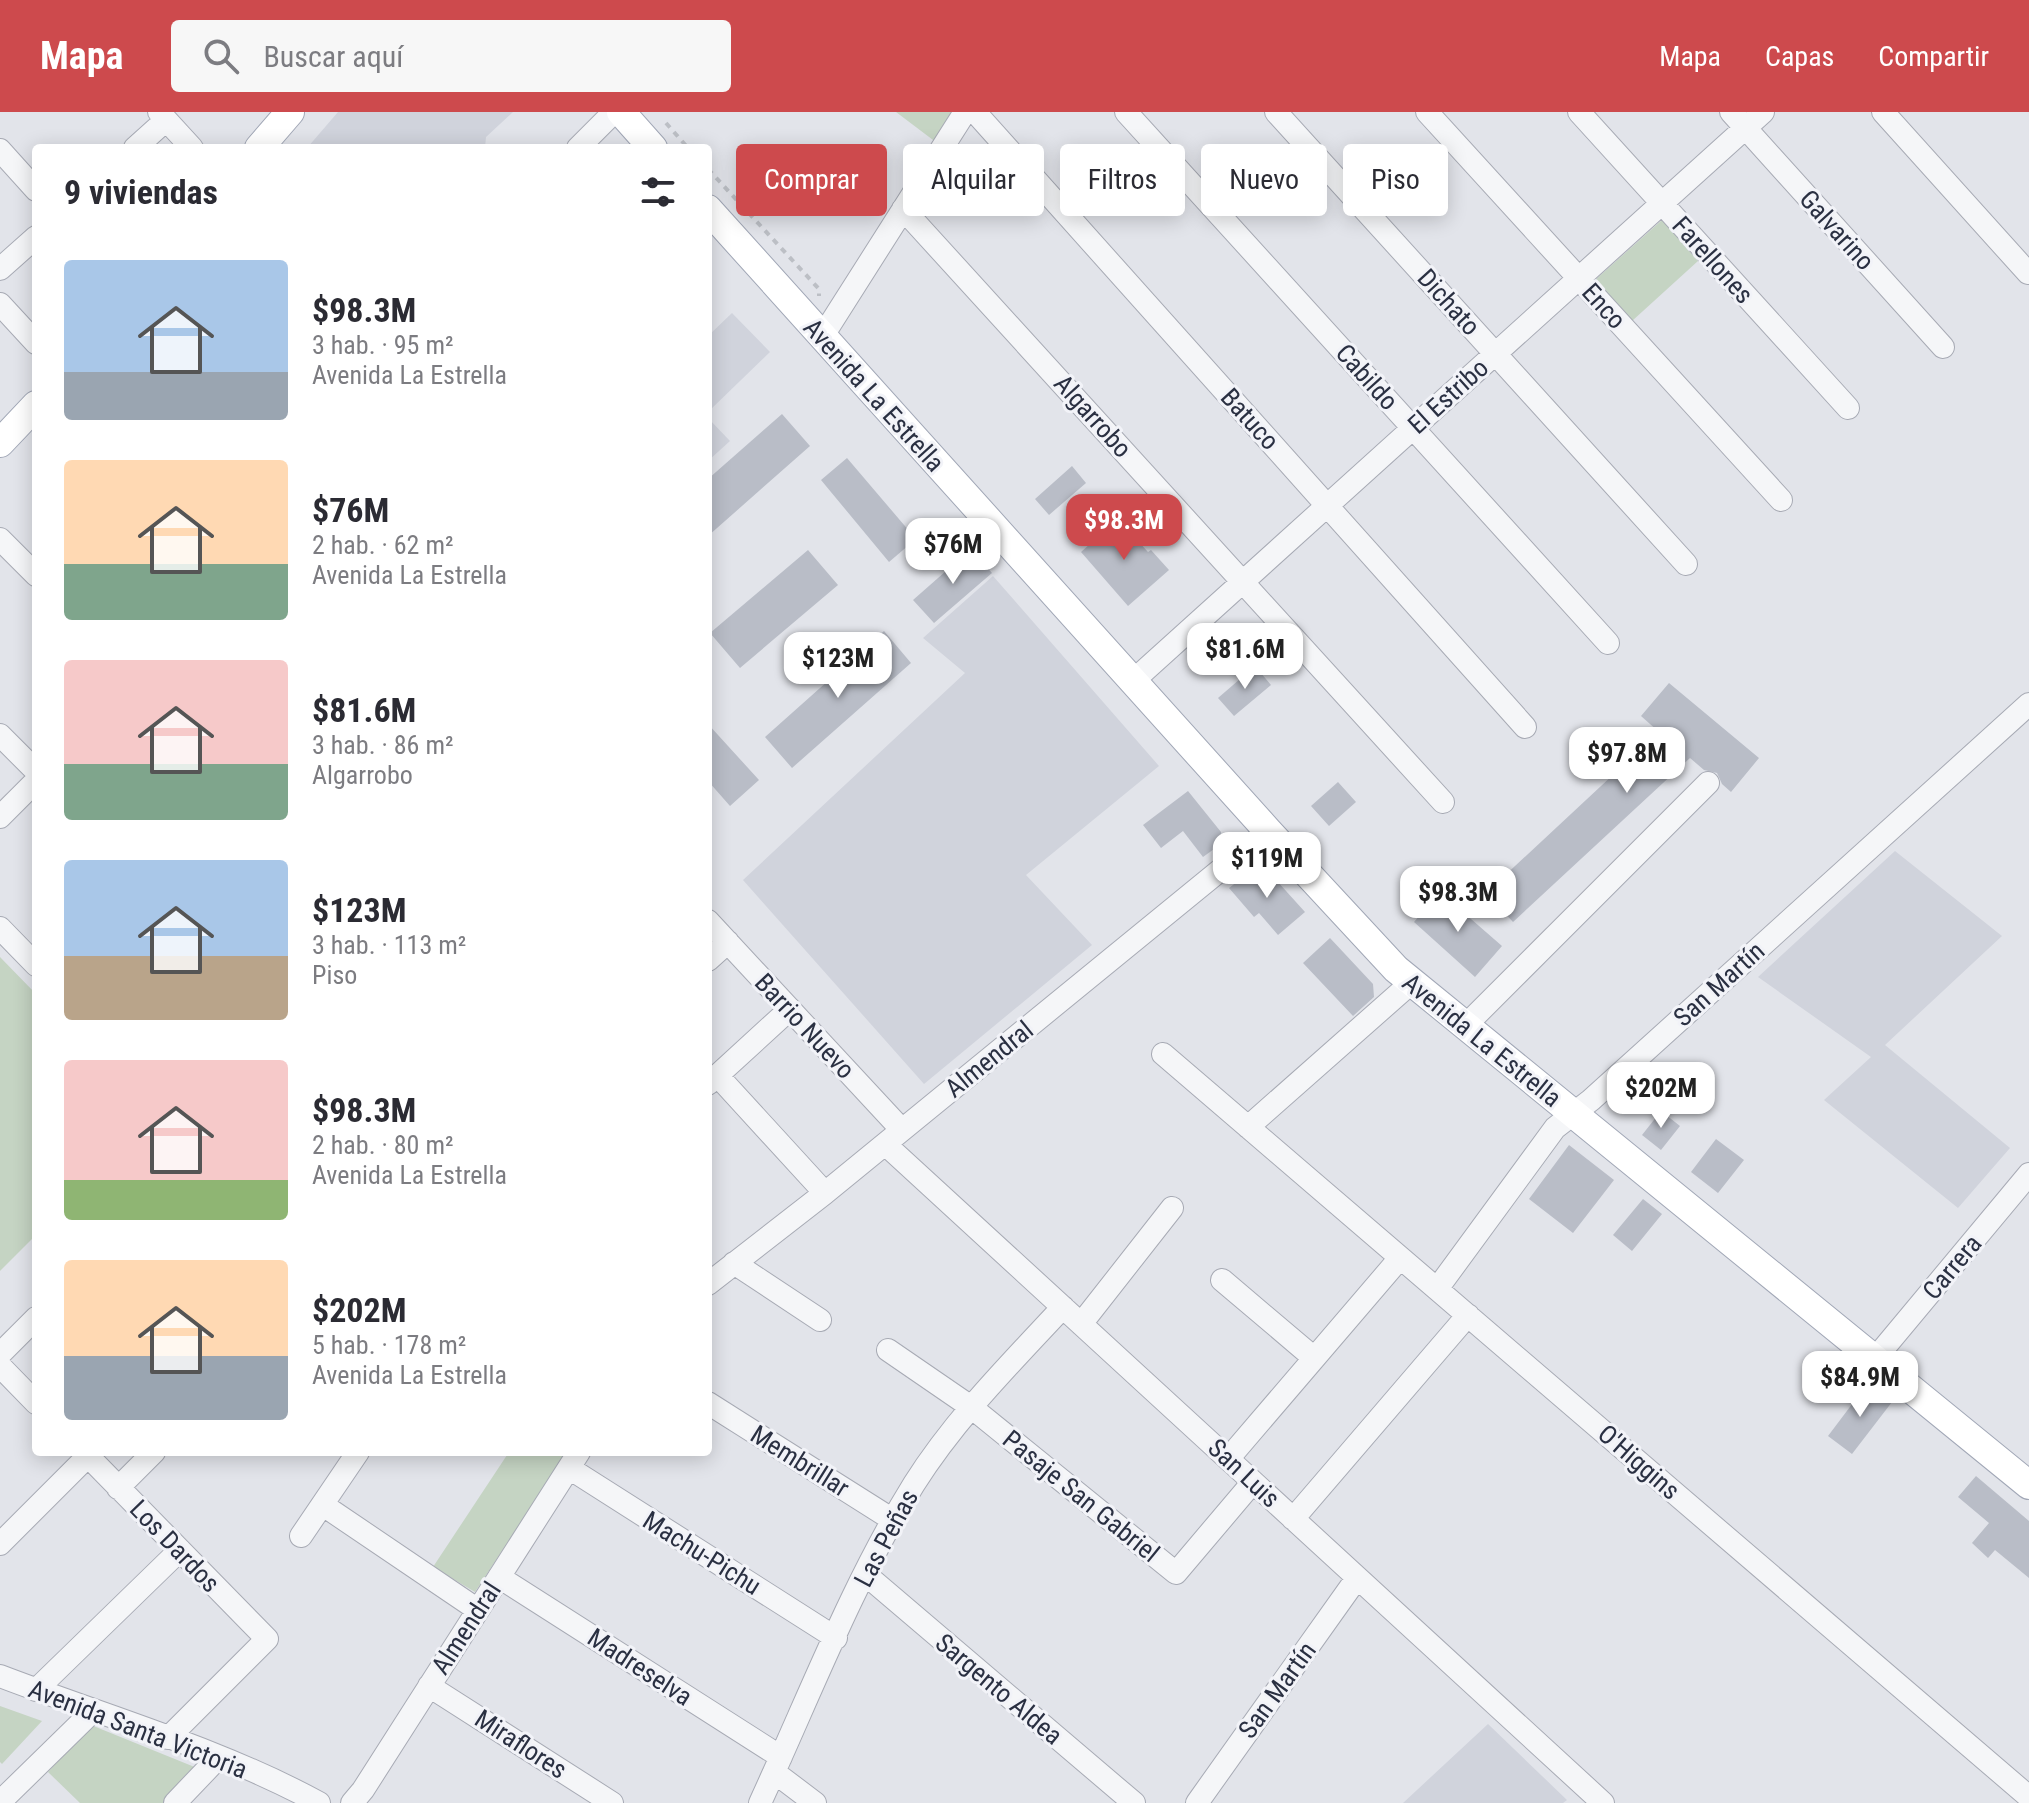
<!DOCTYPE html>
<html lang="es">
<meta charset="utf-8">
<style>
:root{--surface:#fff;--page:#f7f7f7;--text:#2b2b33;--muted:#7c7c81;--accent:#cd4a4d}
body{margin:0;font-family:"Roboto Condensed",sans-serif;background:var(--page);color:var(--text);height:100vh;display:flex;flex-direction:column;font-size:30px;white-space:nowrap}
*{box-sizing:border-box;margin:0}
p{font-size:26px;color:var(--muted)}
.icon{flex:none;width:44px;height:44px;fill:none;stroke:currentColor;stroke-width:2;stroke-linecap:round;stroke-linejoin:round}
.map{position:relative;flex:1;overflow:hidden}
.side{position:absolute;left:32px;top:32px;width:680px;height:1312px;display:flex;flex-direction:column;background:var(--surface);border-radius:8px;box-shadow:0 4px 20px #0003}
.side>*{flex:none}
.top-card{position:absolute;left:736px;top:32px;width:760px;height:72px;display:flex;gap:16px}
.price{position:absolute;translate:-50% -68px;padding:0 18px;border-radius:16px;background:#fff;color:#222;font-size:26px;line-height:52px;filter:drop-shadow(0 2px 4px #0008)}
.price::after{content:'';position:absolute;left:50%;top:48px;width:24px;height:18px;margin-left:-12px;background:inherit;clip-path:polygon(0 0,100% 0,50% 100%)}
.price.active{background:var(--accent);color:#fff}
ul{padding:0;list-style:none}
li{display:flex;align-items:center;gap:24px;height:200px;padding:0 32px}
li span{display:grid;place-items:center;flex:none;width:224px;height:160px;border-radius:8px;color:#555}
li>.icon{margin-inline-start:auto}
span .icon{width:96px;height:96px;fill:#fffc;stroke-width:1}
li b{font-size:34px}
h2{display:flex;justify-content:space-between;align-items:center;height:96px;padding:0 32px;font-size:34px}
.tag{padding:0 28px;border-radius:8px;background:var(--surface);box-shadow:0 4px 20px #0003;font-size:28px;line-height:72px}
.tag.active{background:var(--accent);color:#fff}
header{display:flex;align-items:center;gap:48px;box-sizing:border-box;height:112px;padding:0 40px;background:var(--accent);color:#fff}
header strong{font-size:38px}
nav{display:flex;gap:44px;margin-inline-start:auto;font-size:28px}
.search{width:560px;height:72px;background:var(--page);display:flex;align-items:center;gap:20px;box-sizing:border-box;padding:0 28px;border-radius:8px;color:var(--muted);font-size:30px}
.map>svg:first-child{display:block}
</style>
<header>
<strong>Mapa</strong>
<div class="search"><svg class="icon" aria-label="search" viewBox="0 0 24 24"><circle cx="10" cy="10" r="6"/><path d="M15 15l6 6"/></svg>Buscar aquí</div>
<nav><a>Mapa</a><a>Capas</a><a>Compartir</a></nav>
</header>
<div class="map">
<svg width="2029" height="1691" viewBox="0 0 2029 1691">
<rect width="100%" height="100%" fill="#e2e4ea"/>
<path fill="#d0d3dc" d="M338,0h175l-27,25 -1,11h-178z
M732,201l38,39 -62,60v-76z
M708,306l22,23 -22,20z
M993,464l166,190 -133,109 66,70 -168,139 -181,-204 222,-207 -42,-35z
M1895,739l107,85 -117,109 125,103 -52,60 -134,-108 47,-43 -113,-80z
M1488,1612l79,76 -4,3h-160z"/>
<path fill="#c5d4c3" d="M896,0h60l-19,31z
M1662,108l36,41 -66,60 -37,-41z
M0,845l36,37v241l-36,36z
M509,1340h58l-92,140 -42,-25z
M0,1594l42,15 -40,43 -2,-2z
M91,1613l106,43 -34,35h-83l-32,-31z"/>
<path fill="#b9bdc7" d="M782,302l28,32 -102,90v-57z
M847,346l69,81 -27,23 -68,-82z
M1072,354l14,17 -37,32 -14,-16z
M1118,407l30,33 3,-2 18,20 -41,36 -47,-54z
M971,437l21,24 -58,50 -21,-23z
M808,438l30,35 -98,83 -30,-35z
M884,519l27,32 -119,105 -27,-31z
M1255,554l16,19 -37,31 -16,-18z
M1669,571l90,75 -28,34 -9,-8 -5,-11 -13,-3 -14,-12 -177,164 -27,-29 173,-161 -18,-16z
M708,612l51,56 -29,26 -22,-25z
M1338,670l18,20 -27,24 -18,-20z
M1188,679l33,41v12l-18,13 -20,-26 -22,17 -18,-23z
M1267,758l38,42 -27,23 -19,-22 -5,4 -25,-29 22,-17z
M1440,780l62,54 -27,31 -61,-55z
M1330,826l43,46 1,13 -21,19 -50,-53z
M1661,999l19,15 -19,24 -19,-15z
M1716,1027l28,21 -26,33 -27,-21z
M1569,1033l45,35 -41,53 -44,-34z
M1643,1087l19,15 -30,37 -19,-16z
M1868,1271l24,19 -40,52 -24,-18z
M1976,1364l53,45v57l-34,-28 -7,8 -16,-15 17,-20 -31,-26z"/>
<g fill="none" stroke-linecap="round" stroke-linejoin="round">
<g stroke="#a7aab4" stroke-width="24">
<path id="minor" d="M159,0l33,36
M975,0l550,615
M1126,0l482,531
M1276,0l410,452
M1427,0l354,388
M1579,0l269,296
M1731,0l212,235
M1883,0l145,161
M135,36l31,-28
M578,36l36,-36
M0,38l36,40
M903,97l540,593
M0,157l36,-32
M0,192l36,39
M822,225l143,-225
M0,427l36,36
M1133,569l630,-569
M0,623l36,36
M0,705l36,-36
M708,809l194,209
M0,816l36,37
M708,848l20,-18
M1464,915l244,-244
M1163,942l866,743
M717,963l108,118
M708,972l82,-75
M1248,1015l163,-144
M885,1032l718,659
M734,1151l86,57
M1222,1168l92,78
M708,1172l117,-91 443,-362
M1437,1177l118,-161 36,-28 438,-396
M1081,1212l91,-116
M888,1238l83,57 205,166 77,-91
M0,1242l36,-36
M1874,1248l155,-186
M0,1254l36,37
M708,1291l185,117
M84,1340l183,187 -99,99
M1228,1347l172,-201
M569,1356l267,170
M118,1376l36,-36
M323,1393l155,105
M1293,1407l175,-204
M301,1424l57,-84
M0,1432l88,-88
M865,1462l269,229
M499,1465l282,180
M0,1564c104,40 223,74 319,127
M429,1574l183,117
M36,1578l144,-140
M774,1660l41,31
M0,1690l93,-91
M175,1691l43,-45
M352,1691l11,-13 216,-338
M760,1691c49,-106 92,-219 154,-319 41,-65 96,-120 149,-177
M1197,1691l160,-225"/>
</g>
<g stroke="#a1a7b6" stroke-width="30">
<path id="major" d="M621,0l32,36
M259,36l31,-36
M708,97l560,622 128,138 633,516
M0,331l36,-38"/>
</g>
<path stroke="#bcbfc5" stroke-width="4" stroke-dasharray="6 6" stroke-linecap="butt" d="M666,11l22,25
M708,57l111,120v7"/>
<use href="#minor" stroke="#f5f6f8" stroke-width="22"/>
<use href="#major" stroke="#fff" stroke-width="28"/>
</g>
<g text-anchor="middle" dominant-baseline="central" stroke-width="6" stroke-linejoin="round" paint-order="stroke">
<g font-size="26" fill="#2a3042" stroke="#f2f3f8">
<text transform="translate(1837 118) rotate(48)">Galvarino</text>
<text transform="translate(1713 148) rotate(48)">Farellones</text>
<text transform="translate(1449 190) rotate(48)">Dichato</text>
<text transform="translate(1604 194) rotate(48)">Enco</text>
<text transform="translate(1367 265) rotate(48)">Cabildo</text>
<text transform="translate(874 283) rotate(48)">Avenida La Estrella</text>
<text transform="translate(1448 284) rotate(-42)">El Estribo</text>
<text transform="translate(1093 304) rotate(48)">Algarrobo</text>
<text transform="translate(1250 307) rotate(48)">Batuco</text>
<text transform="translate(1719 872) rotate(-42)">San Martín</text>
<text transform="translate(805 914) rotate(47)">Barrio Nuevo</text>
<text transform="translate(1482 928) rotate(39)">Avenida La Estrella</text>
<text transform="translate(989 947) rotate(-39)">Almendral</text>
<text transform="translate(1952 1155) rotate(-50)">Carrera</text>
<text transform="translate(800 1349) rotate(32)">Membrillar</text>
<text transform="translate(1639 1350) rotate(41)">O'Higgins</text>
<text transform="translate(1244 1361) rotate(43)">San Luis</text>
<text transform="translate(1081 1384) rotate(39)">Pasaje San Gabriel</text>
<text transform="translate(886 1426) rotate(-62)">Las Peñas</text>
<text transform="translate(175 1434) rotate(46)">Los Dardos</text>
<text transform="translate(702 1441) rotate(32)">Machu-Pichu</text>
<text transform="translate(466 1516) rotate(-57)">Almendral</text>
<text transform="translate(640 1555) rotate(33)">Madreselva</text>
<text transform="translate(999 1577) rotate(40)">Sargento Aldea</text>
<text transform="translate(1277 1578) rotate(-54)">San Martín</text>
<text transform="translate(138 1617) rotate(21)">Avenida Santa Victoria</text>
<text transform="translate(521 1632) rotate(33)">Miraflores</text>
</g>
</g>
</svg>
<b class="price active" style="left:1124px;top:450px">$98.3M</b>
<b class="price" style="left:953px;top:474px">$76M</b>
<b class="price" style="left:1245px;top:579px">$81.6M</b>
<b class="price" style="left:838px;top:588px">$123M</b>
<b class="price" style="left:1627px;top:683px">$97.8M</b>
<b class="price" style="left:1267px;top:788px">$119M</b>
<b class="price" style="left:1458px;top:822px">$98.3M</b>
<b class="price" style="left:1661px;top:1018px">$202M</b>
<b class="price" style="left:1860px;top:1307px">$84.9M</b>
<div class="top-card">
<a class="tag active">Comprar</a>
<a class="tag">Alquilar</a>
<a class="tag">Filtros</a>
<a class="tag">Nuevo</a>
<a class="tag">Piso</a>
</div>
<section class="side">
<h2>9 viviendas<svg class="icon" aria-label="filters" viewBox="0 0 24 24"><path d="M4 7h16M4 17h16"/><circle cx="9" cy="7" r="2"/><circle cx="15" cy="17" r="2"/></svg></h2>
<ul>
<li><span style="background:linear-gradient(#a9c7e8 70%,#9aa5b1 0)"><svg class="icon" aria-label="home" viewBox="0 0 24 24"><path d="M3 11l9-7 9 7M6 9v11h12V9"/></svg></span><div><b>$98.3M</b><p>3 hab. · 95 m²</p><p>Avenida La Estrella</p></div></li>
<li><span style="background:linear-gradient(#ffd9b3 65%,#7fa58c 0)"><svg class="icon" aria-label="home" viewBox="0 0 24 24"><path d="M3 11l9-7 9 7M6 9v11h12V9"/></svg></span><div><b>$76M</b><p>2 hab. · 62 m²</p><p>Avenida La Estrella</p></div></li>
<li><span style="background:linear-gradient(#f6c9c9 65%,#7fa58c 0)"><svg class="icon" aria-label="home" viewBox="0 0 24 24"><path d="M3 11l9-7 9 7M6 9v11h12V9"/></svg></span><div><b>$81.6M</b><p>3 hab. · 86 m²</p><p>Algarrobo</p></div></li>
<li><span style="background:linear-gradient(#a9c7e8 60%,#b9a48a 0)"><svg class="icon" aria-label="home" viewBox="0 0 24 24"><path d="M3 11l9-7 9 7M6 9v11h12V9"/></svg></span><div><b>$123M</b><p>3 hab. · 113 m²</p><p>Piso</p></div></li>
<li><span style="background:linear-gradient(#f6c9c9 75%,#8fb573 0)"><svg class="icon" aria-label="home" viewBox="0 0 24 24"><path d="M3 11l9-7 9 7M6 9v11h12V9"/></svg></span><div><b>$98.3M</b><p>2 hab. · 80 m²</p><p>Avenida La Estrella</p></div></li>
<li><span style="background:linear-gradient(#ffd9b3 60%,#9aa5b1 0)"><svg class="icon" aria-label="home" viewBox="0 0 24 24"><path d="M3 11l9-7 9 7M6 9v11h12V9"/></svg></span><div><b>$202M</b><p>5 hab. · 178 m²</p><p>Avenida La Estrella</p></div></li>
</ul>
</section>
</div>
